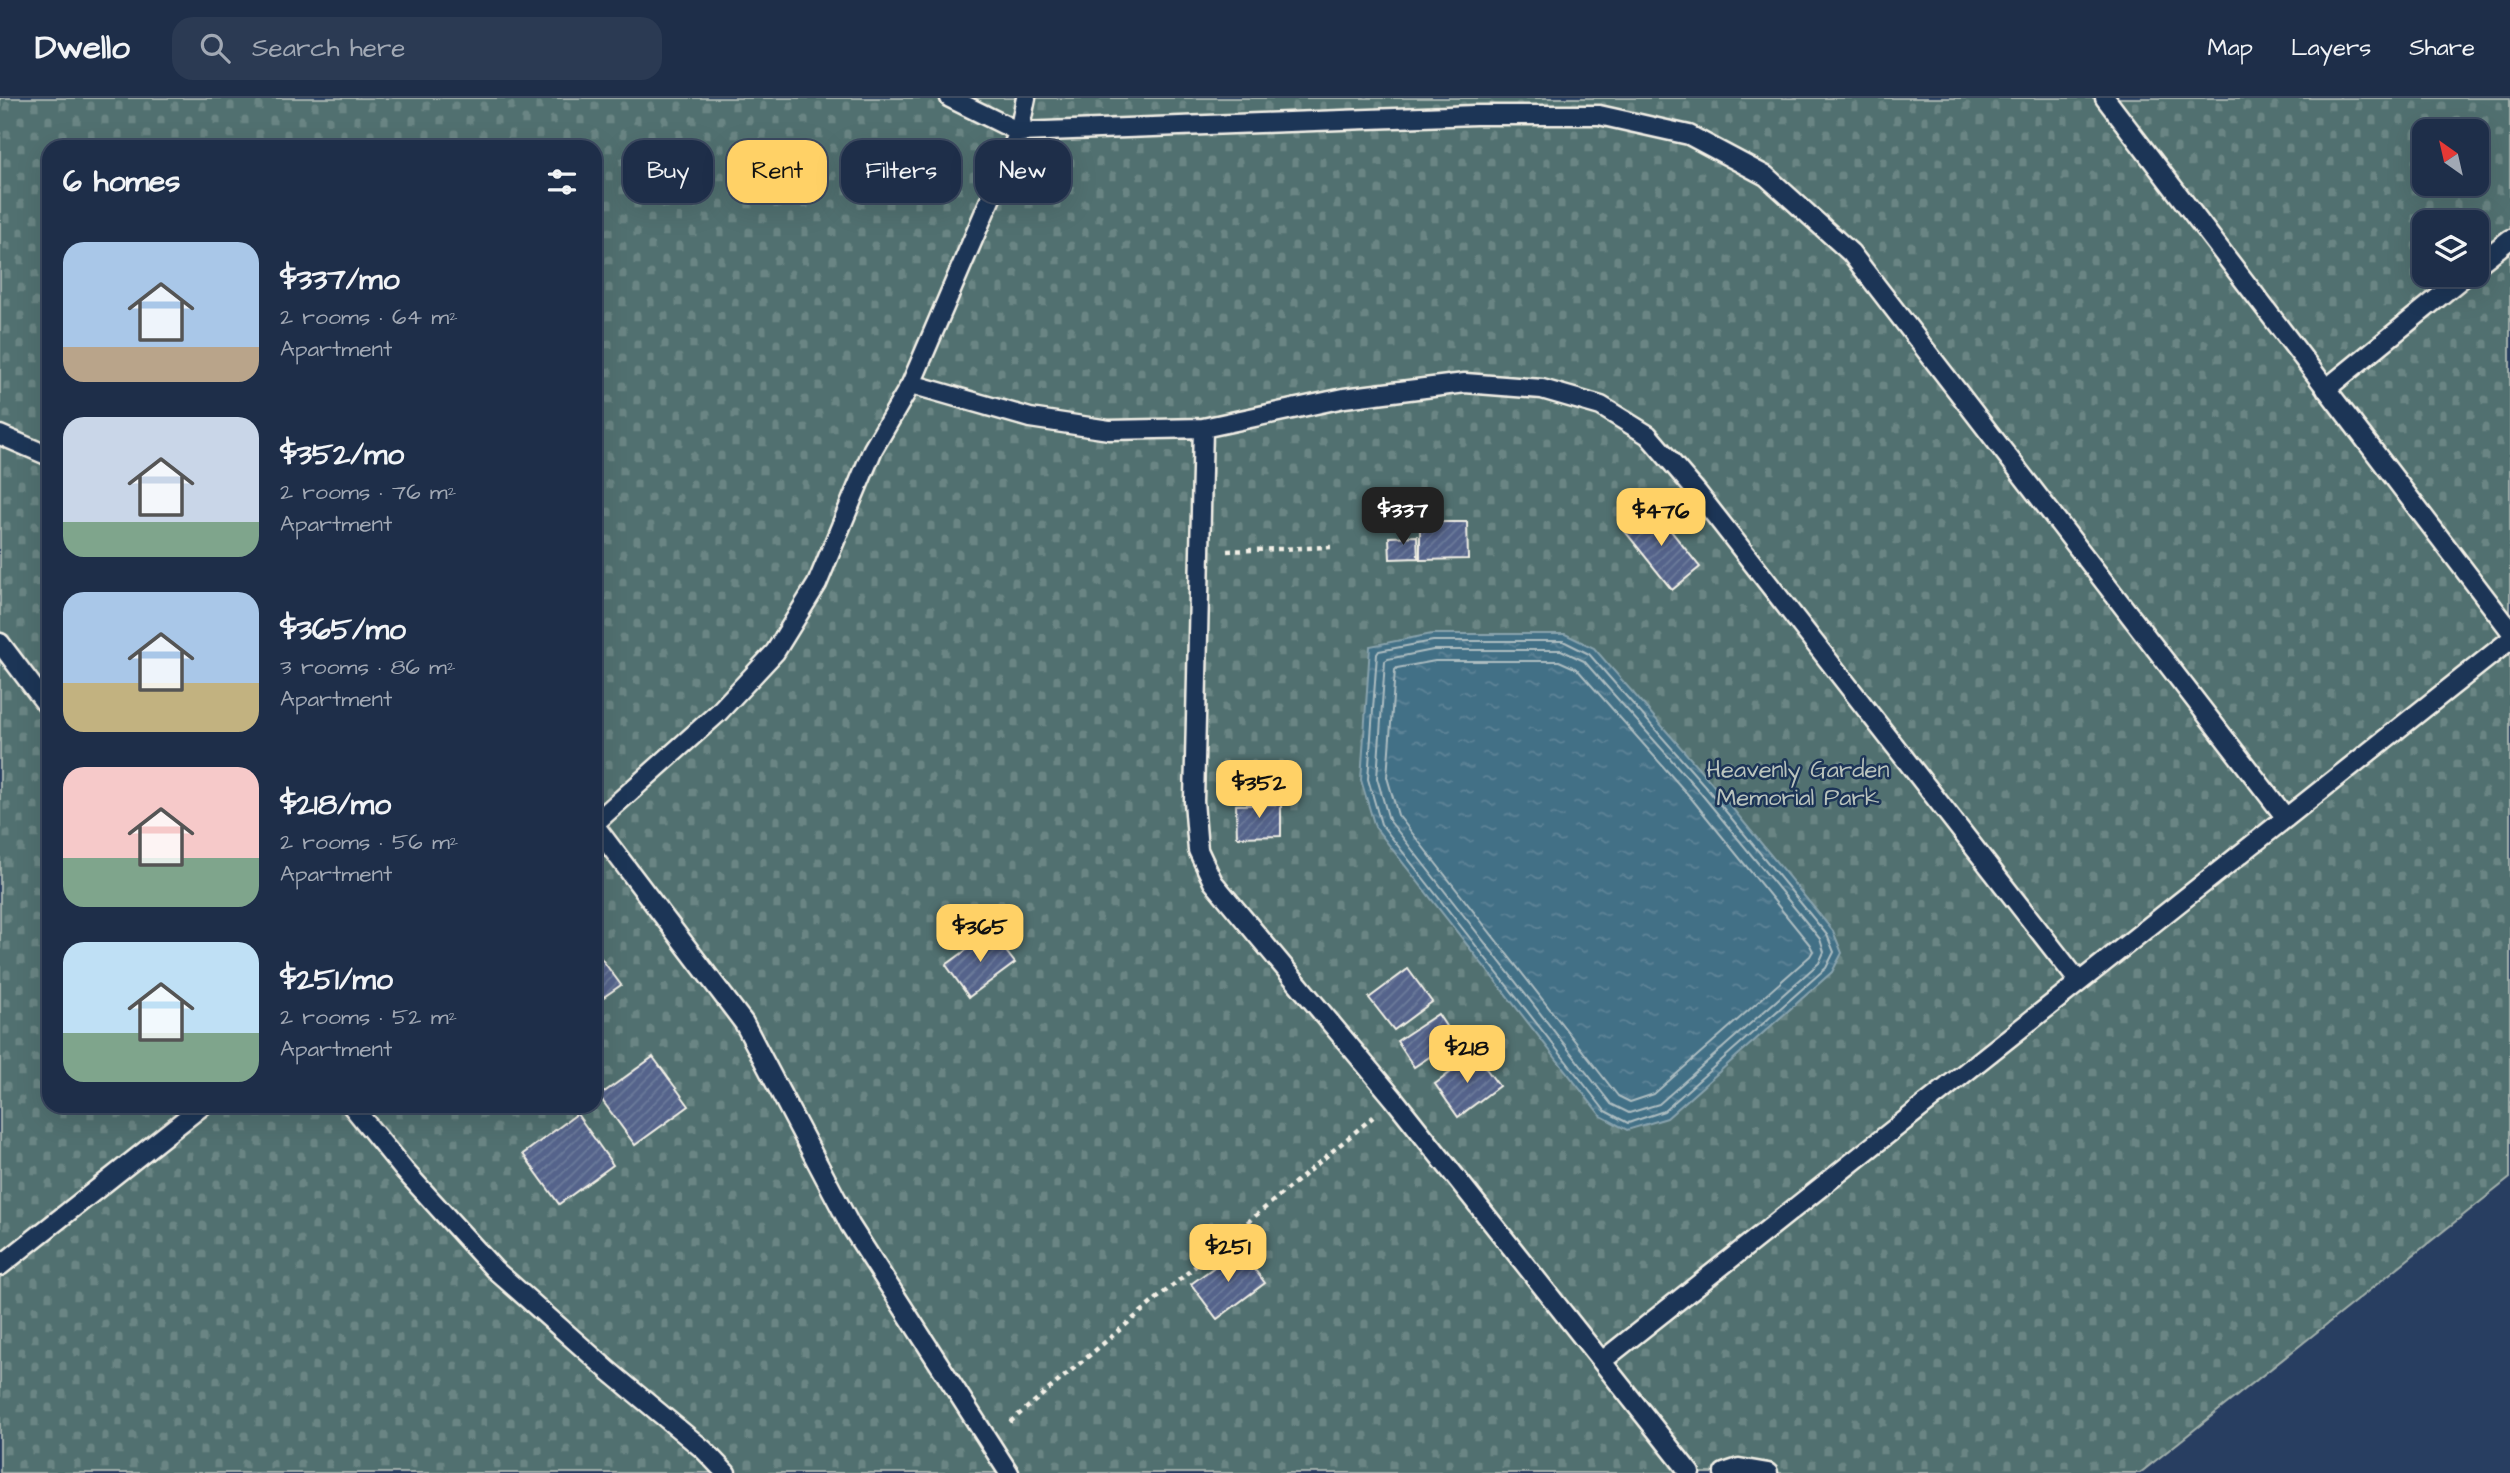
<!DOCTYPE html>
<meta charset="utf-8">
<style>
:root{--surface:#1e2e49;--page:#2b3a53;--text:#f1f3f6;--muted:#a1a8b4;--line:#3c4a61;--accent:#ffd166}
body{margin:0;font-family:"Architects Daughter",sans-serif;background:var(--page);color:var(--text);height:100vh;display:flex;flex-direction:column;font-size:26px;white-space:nowrap}
*{box-sizing:border-box;margin:0}
p{font-size:23px;color:var(--muted)}
.icon{flex:none;width:38px;height:38px;fill:none;stroke:currentColor;stroke-width:2;stroke-linecap:round;stroke-linejoin:round}
.map{position:relative;flex:1;overflow:hidden}
.sheet{position:absolute;left:42px;top:42px;width:560px;height:973px;display:flex;flex-direction:column;background:var(--surface);border-radius:21px;box-shadow:0 7px 28px #0002,0 0 0 2px var(--line)}
.sheet>*{flex:none}
.top-card{position:absolute;left:623px;top:42px;width:665px;height:63px;display:flex;gap:14px}
.needle{width:46px;rotate:326deg}
.tools{position:absolute;left:2412px;top:21px;display:grid;gap:14px}
.tools a{display:grid;place-items:center;width:77px;height:77px;border-radius:14px;background:var(--surface);box-shadow:0 7px 28px #0002,0 0 0 2px var(--line);font-size:35px}
.price{position:absolute;translate:-50% -60px;padding:0 16px;border-radius:14px;background:var(--accent);color:#111;font-size:23px;line-height:46px;filter:drop-shadow(0 2px 4px #0008)}
.price::after{content:'';position:absolute;left:50%;top:42px;width:21px;height:16px;margin-left:-10px;background:inherit;clip-path:polygon(0 0,100% 0,50% 100%)}
.price.on{background:#222;color:#fff}
ul{padding:0;list-style:none}
li{display:flex;align-items:center;gap:21px;height:175px;padding:0 21px}
li span{display:grid;place-items:center;flex:none;width:196px;height:140px;border-radius:21px;color:#555}
li>.icon{margin-inline-start:auto}
span .icon{width:84px;height:84px;fill:#fffc;stroke-width:1}
li b{font-size:30px}
h2{display:flex;justify-content:space-between;align-items:center;height:84px;padding:0 21px;font-size:30px}
.pill{padding:0 24px;border-radius:21px;background:var(--surface);box-shadow:0 7px 28px #0002,0 0 0 2px var(--line);font-size:24px;line-height:63px}
.pill.on{background:var(--accent);color:#111}
header{display:flex;align-items:center;gap:42px;box-sizing:border-box;height:98px;padding:0 35px;background:var(--surface);border-bottom:2px solid var(--line)}
header strong{font-size:33px}
nav{display:flex;gap:38px;margin-inline-start:auto;font-size:24px}
.search{width:490px;height:63px;background:var(--page);display:flex;align-items:center;gap:18px;box-sizing:border-box;padding:0 24px;border-radius:21px;color:var(--muted);font-size:26px}
.map>svg:first-child{display:block}
</style>
<header>
<strong>Dwello</strong>
<div class="search"><svg class="icon" aria-label="search" viewBox="0 0 24 24"><circle cx="10" cy="10" r="6"/><path d="M15 15l6 6"/></svg>Search here</div>
<nav><a>Map</a><a>Layers</a><a>Share</a></nav>
</header>
<div class="map">
<svg width="2510" height="1375" viewBox="0 0 2510 1375">
<defs>
<pattern id="cemetery-stones" width="16" height="16" patternUnits="userSpaceOnUse" patternTransform="scale(1.75)"><rect width="16" height="16" fill="#51706f"/><path d="M2 7V4a2 2 0 0 1 4 0v3zM10 15v-3a2 2 0 0 1 4 0v3z" fill="#6b8584"/></pattern>
<pattern id="water-ripples" width="26" height="14" patternUnits="userSpaceOnUse" patternTransform="scale(1.75)"><rect width="26" height="14" fill="#426f86"/><path d="M2 4q2-2 4 0t4 0M15 11q2-2 4 0t4 0" fill="none" stroke="#5e8497"/></pattern>
<pattern id="building-hatch" width="6" height="6" patternUnits="userSpaceOnUse" patternTransform="scale(1.75)"><rect width="6" height="6" fill="#54648b"/><path d="M-1 1l2-2M0 6l6-6M5 7l2-2" fill="none" stroke="#6d7b9b"/></pattern>
</defs>
<rect width="100%" height="100%" fill="#283e61"/>
<filter id="ink" filterUnits="userSpaceOnUse"><feTurbulence type="fractalNoise" baseFrequency=".0143" numOctaves="2"/><feDisplacementMap in="SourceGraphic" scale="14" xChannelSelector="R" yChannelSelector="G"/><feConvolveMatrix kernelMatrix="1 2 1 2 8 2 1 2 1" color-interpolation-filters="sRGB"/></filter>
<g filter="url(#ink)">
<path fill="url(#cemetery-stones)" stroke="#a2b0ac" stroke-width="2" fill-rule="evenodd" d="M0,0h2510v1080l-370,295h-2140zM2424,33h52v53h-52zM49,49h546v959h-546zM2424,124h52v53h-52z"/>
<path fill="url(#water-ripples)" stroke="#89a3ad" stroke-width="2" d="M1432,536h133l29,14 116,133 123,150 9,22 -10,19 -165,146 -40,12 -26,-14 -226,-289 -14,-47 9,-134z"/>
<g fill="none" stroke-linecap="round" stroke-linejoin="round">
<path stroke="#adbdc1" stroke-width="2" d="M1433,543h130l26,13 116,132 122,149 7,17 -8,16 -162,143 -36,12 -23,-12 -224,-287 -13,-45 9,-125 2,-3z
M1433,552h128l23,11 115,130 121,148 4,13 -5,11 -160,141 -30,9 -18,-9 -222,-284 -12,-42 8,-117 3,-2z
M1435,563h124l18,8 114,129 119,147 3,6 -3,5 -156,138 -24,8 -12,-6 -220,-281 -11,-38 8,-107 2,-2z"/>
</g>
<path fill="url(#building-hatch)" stroke="#f4f1e8" stroke-width="2" d="M1651,408l49,61 -28,23 -49,-61z
M1420,424h47l1,37 -48,1z
M1417,438l1,22 -28,1 -1,-22z
M1281,706v32l-44,1 -1,-32z
M991,834l24,31 -46,34 -23,-32z
M595,852l26,35 -26,18z
M1408,871l24,33 -38,28 -25,-32z
M1438,916l17,26 -41,27 -17,-26z
M1475,956l24,32 -41,31 -23,-33z
M653,959l36,49 -54,39 -36,-49z
M577,1016l36,51 -54,39 -36,-50z
M1239,1151l26,34 -48,36 -26,-35z"/>
<g fill="none" stroke-linecap="round" stroke-linejoin="round">
<g stroke="#f4f1e8" stroke-width="23">
<path id="lane" d="M950,0l69,34 456,-17h124l90,20 77,41 85,77 435,565
M2105,0l405,532
M2476,168l34,-27
M911,286l119,34 79,12 94,-2 141,-30 121,-15 77,6 59,17 47,29 49,57 382,490
M2326,291l140,-114
M1203,330l-9,373 4,49 15,32 181,217 296,374
M0,337l49,21
M0,545l49,65
M595,725l123,-110 57,-61 42,-68 56,-135 38,-65 108,-252 7,-34
M595,728l149,197 106,202 159,248
M352,1008l52,64 90,99 115,102 95,79 22,23
M0,1168l202,-160
M1602,1263l908,-721
M1724,1375l15,-5 29,5"/>
</g>
<path stroke="#f4f1e8" stroke-width="4.5" stroke-dasharray="5 5" stroke-linecap="butt" d="M1227,453l104,-4
M1010,1324l363,-305"/>
<use href="#lane" stroke="#1d3557" stroke-width="18"/>
</g>
</g>
<g text-anchor="middle" dominant-baseline="central" stroke-width="5" stroke-linejoin="round" paint-order="stroke">
<g font-size="24" fill="#bbc4be" stroke="#1d3557">
<text x="1798" y="672">Heavenly Garden<tspan x="1798" dy="28">Memorial Park</tspan></text>
</g>
</g>
</svg>
<div class="tools">
<a><svg class="needle" viewBox="-14 -14 28 28"><path d="M0-13l5 13h-10z" fill="#e53935"/><path d="M0 13l5-13h-10z" fill="#a1a8b4"/></svg></a>
<a><svg class="icon" aria-label="layers" viewBox="0 0 24 24"><path d="M12 4l9 5-9 5-9-5zM3 14l9 5 9-5"/></svg></a>
</div>
<b class="price on" style="left:1403px;top:449px">$337</b>
<b class="price" style="left:1661px;top:450px">$476</b>
<b class="price" style="left:1259px;top:722px">$352</b>
<b class="price" style="left:980px;top:866px">$365</b>
<b class="price" style="left:1467px;top:987px">$218</b>
<b class="price" style="left:1228px;top:1186px">$251</b>
<div class="top-card">
<a class="pill">Buy</a>
<a class="pill on">Rent</a>
<a class="pill">Filters</a>
<a class="pill">New</a>
</div>
<section class="sheet">
<h2>6 homes<svg class="icon" aria-label="filters" viewBox="0 0 24 24"><path d="M4 7h16M4 17h16"/><circle cx="9" cy="7" r="2"/><circle cx="15" cy="17" r="2"/></svg></h2>
<ul>
<li><span style="background:linear-gradient(#a9c7e8 75%,#b9a48a 0)"><svg class="icon" aria-label="home" viewBox="0 0 24 24"><path d="M3 11l9-7 9 7M6 9v11h12V9"/></svg></span><div><b>$337/mo</b><p>2 rooms · 64 m²</p><p>Apartment</p></div></li>
<li><span style="background:linear-gradient(#c9d6e8 75%,#7fa58c 0)"><svg class="icon" aria-label="home" viewBox="0 0 24 24"><path d="M3 11l9-7 9 7M6 9v11h12V9"/></svg></span><div><b>$352/mo</b><p>2 rooms · 76 m²</p><p>Apartment</p></div></li>
<li><span style="background:linear-gradient(#a9c7e8 65%,#c2b280 0)"><svg class="icon" aria-label="home" viewBox="0 0 24 24"><path d="M3 11l9-7 9 7M6 9v11h12V9"/></svg></span><div><b>$365/mo</b><p>3 rooms · 86 m²</p><p>Apartment</p></div></li>
<li><span style="background:linear-gradient(#f6c9c9 65%,#7fa58c 0)"><svg class="icon" aria-label="home" viewBox="0 0 24 24"><path d="M3 11l9-7 9 7M6 9v11h12V9"/></svg></span><div><b>$218/mo</b><p>2 rooms · 56 m²</p><p>Apartment</p></div></li>
<li><span style="background:linear-gradient(#bfe0f5 65%,#7fa58c 0)"><svg class="icon" aria-label="home" viewBox="0 0 24 24"><path d="M3 11l9-7 9 7M6 9v11h12V9"/></svg></span><div><b>$251/mo</b><p>2 rooms · 52 m²</p><p>Apartment</p></div></li>
</ul>
</section>
</div>
